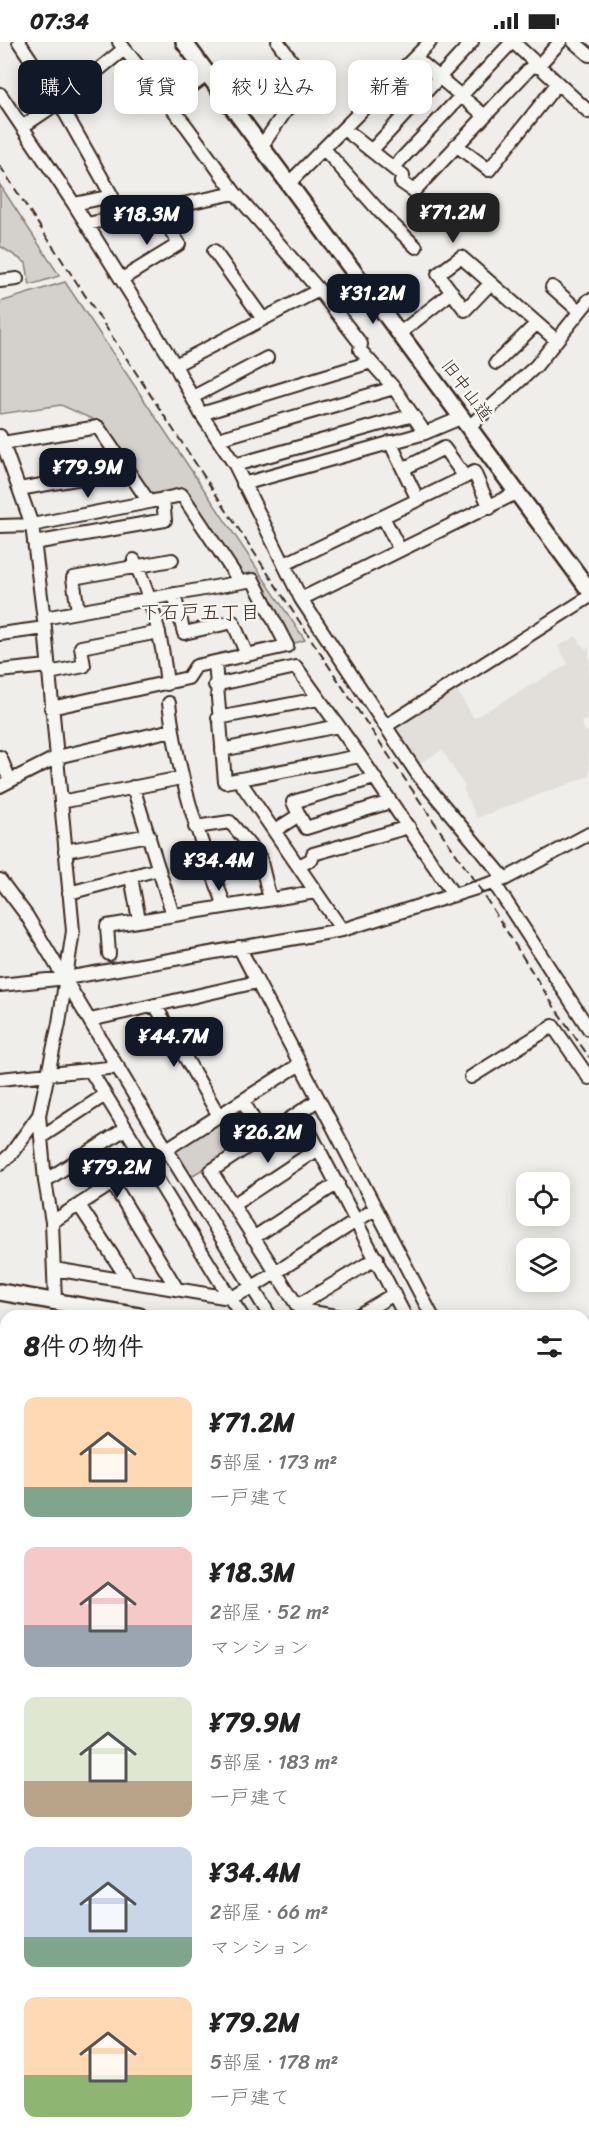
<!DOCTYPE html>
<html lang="ja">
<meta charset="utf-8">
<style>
:root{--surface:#fff;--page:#f2f2f2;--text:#222;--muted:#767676;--accent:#111827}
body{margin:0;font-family:Sriracha,"Klee One",sans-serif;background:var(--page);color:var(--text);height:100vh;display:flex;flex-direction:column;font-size:22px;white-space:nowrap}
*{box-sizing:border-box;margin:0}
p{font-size:20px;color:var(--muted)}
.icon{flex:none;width:33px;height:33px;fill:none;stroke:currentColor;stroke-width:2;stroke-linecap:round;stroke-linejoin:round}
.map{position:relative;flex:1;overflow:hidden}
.drawer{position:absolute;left:0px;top:1268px;width:590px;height:836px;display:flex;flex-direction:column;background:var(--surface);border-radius:18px 18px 0 0;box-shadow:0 3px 15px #0003}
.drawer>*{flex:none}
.banner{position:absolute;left:18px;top:18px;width:554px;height:54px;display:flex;gap:12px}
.tools{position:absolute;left:516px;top:1130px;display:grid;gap:12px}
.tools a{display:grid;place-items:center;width:54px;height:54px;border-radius:12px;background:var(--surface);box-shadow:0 3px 15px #0003;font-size:30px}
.price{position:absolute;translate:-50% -51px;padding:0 14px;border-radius:12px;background:var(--accent);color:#fff;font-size:20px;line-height:39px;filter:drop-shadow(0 2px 3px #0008)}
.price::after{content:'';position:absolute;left:50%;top:36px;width:18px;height:14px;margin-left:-9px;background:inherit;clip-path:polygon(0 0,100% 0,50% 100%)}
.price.active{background:#222;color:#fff}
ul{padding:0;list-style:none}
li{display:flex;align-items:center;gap:18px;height:150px;padding:0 24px}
li span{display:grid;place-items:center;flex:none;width:168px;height:120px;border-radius:12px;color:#555}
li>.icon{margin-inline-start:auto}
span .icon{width:72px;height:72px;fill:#fffc;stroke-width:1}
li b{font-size:26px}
h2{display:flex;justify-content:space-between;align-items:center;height:72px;padding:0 24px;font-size:26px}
.tag{padding:0 21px;border-radius:12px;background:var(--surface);box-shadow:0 3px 15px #0003;font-size:21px;line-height:54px}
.tag.active{background:var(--accent);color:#fff}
.status{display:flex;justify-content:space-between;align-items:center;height:42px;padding:0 30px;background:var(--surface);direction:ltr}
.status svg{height:16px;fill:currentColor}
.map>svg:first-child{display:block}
</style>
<div class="status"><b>07:34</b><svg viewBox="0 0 49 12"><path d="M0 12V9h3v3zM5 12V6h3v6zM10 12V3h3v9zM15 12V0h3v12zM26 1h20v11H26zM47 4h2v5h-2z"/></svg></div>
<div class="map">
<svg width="589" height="2102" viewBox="0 0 589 2102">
<rect width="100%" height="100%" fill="#efeeea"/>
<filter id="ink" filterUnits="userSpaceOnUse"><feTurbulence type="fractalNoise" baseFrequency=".0167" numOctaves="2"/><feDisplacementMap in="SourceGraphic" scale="12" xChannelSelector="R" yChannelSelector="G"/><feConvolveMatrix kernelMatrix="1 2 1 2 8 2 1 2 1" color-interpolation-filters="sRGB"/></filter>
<g filter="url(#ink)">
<path fill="#e2dfdb" d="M576,594l9,13 4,-2v71l-8,4 5,10 3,-2v46l-112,42 -14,-29 2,-2 -23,-37 -25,15 -22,-33v-4l60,-41 19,31 94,-54 -10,-18z
M589,1774v328h-120l-3,-5h118v-320z"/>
<path fill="#d4d1cc" stroke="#887e75" stroke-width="1.5" d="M0,143l59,90v1l-29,9 -4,-22 -26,-17z
M65,240l240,358 -17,5 -37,-69 -15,2 -54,-87 -28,7 -53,-75 -40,-18 -61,9v-112z
M242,1068l15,27 -69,41 -15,-26z"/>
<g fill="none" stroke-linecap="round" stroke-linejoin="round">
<path stroke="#cbc7c1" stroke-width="18" stroke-dasharray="18 9" stroke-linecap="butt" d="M584,1383l5,-2"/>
<g stroke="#3b2a1e" stroke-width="16">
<path id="minor" d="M19,0l40,60 53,94 -38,8
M119,0l68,85 48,66 84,97 42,54 -1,6 34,38 31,45 38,-16
M513,0l76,70
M574,0l15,13
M416,16l69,58
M537,25l23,-25
M0,52l74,110 101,161 26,49 34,51 66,134 117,176 87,104
M168,62l40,-30
M22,85l37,-25 65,-53
M344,87l59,47 -2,6 13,9 120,-127
M456,103l33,25 68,-86
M261,105l45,-66 -28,-39
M325,108l55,62 36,35
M372,108l100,-108
M393,126l119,-126
M288,142l142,-142
M87,182l148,-31
M214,209l49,68
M122,237l57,-35 -21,-35
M0,239l17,-2
M490,242l-25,26 -27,-36 23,-17 95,83
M552,245l27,24
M400,291l52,-41
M496,321l40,-39
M175,323l144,-75
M193,355l74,-39
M201,372l170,-52
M470,384l66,-60 53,-66
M0,394l32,89 13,103 28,303 -14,92 -20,92 6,66 7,41 3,79
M218,397l176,-51
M390,400l13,27
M3,401l95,-16 51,75 33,-7 58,87
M235,423l178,-50
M465,435l9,-5 16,36
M243,442l182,-51
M19,447l108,-19
M383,475l17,33
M0,484l32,-1 117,-23
M34,501l131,-23 -2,-21
M134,518c19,43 28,77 33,124
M285,522l180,-87 -21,-29 -41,21 15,31
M174,552l10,39 49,-11 14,33
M301,557l217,-107
M78,569l-5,-33 99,-18
M44,576l209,-38 34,66 -91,20 -8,12 -137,30
M0,592l45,-6
M215,620l10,120 135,-26
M0,629l48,-5
M49,631l35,-7 -3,-19 78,-15
M215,643l81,-18 64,89 93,138
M169,661c9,75 29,133 56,203
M218,676l100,-19
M386,684l203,-129
M222,708l116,-24
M0,715l10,23
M239,738l103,150
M0,744l57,-29 115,-27
M133,745l40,128
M61,760l120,-24
M299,773l7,13 84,-26
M195,785l35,-5 30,36 10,41
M274,789l25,-16 -6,-13 81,-24
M65,809l84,-16
M299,824l13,-7 1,-5 96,-27
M131,835l8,43
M0,838l27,36 140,234 103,166
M494,841l95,146
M69,851l90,-24
M239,905l193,369
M109,912l-2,-28 209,-34
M0,943l66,-7 276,-48 163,-51 84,-45
M155,963l64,111
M90,978l167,-38
M90,1028l140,228 23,-11 122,-78
M471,1035l82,-51 36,52
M0,1037l118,-12
M318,1058l-107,71 89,139 36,6
M243,1059l21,37
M300,1071l105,203
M41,1095l64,-42
M0,1122l11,-10 28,-39
M45,1139l80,-52
M113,1142l64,105
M79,1163l50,76
M233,1163l86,-57
M52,1180l248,-158
M253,1196l85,-55
M54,1227l176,29 12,18
M297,1264l80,-48
M357,1274l37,-22
M584,1330l5,-1
M584,1406l5,-2
M0,1431h6
M584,1432l5,-1
M584,1480l5,2
M0,1487h6
M0,1571l6,15
M584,1588l5,5
M584,1620l5,-4
M0,1645l6,-3
M584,1677l5,-4
M0,1692l6,-3
M585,1729l4,9
M0,1748l6,-3
M0,1759l6,7
M584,1774l5,-3
M0,1852l6,6
M0,1913l6,6
M0,1933l6,-5
M0,1950l6,7
M0,2004l6,-1
M123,2097l4,5
M205,2097l4,5
M281,2097l4,5 20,-5
M376,2097l2,5
M461,2097l3,5
M5,2102l1,-5"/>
</g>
<g stroke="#3b2a1e" stroke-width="20">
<path id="major" d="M184,0l405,548
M0,1250l139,24
M584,1340h5
M584,1357l5,2"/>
</g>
<g stroke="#3b2a1e" stroke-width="22">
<path id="highway" d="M0,1454l6,1
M0,1469h6"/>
</g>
<use href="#minor" stroke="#f6f6f2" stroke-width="12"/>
<use href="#major" stroke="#f6f6f2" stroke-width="15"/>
<use href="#highway" stroke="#f6f6f2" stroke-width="18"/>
<path stroke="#3b2a1e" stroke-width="2" stroke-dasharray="9 4.5" stroke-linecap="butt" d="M0,124l357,543 123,180 75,119 34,49"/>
</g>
</g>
<g text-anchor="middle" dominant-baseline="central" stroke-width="5" stroke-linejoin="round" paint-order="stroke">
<g font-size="18" fill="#3b2a1e" stroke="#f6f6f2">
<text transform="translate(467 348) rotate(53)">旧中山道</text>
</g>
<g font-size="20" fill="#3b2a1e" stroke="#f6f6f2">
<text x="200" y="570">下石戸五丁目</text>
</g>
</g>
</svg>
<div class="tools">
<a><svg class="icon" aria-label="locate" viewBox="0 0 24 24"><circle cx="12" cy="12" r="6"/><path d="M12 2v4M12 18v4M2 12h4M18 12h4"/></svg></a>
<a><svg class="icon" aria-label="layers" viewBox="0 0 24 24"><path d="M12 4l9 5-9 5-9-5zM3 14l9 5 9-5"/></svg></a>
</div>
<b class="price active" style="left:453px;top:202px">¥71.2M</b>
<b class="price" style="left:147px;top:204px">¥18.3M</b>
<b class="price" style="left:373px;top:283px">¥31.2M</b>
<b class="price" style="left:88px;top:457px">¥79.9M</b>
<b class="price" style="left:219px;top:850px">¥34.4M</b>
<b class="price" style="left:174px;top:1026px">¥44.7M</b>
<b class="price" style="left:268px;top:1122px">¥26.2M</b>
<b class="price" style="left:117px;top:1157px">¥79.2M</b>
<div class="banner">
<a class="tag active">購入</a>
<a class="tag">賃貸</a>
<a class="tag">絞り込み</a>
<a class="tag">新着</a>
</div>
<section class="drawer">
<h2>8件の物件<svg class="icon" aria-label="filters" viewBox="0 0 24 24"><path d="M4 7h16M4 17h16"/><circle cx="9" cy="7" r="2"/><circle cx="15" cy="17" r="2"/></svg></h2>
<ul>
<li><span style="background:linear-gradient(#ffd9b3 75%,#7fa58c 0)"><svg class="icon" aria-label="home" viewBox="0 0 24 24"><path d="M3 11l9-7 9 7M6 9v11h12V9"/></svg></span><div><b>¥71.2M</b><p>5部屋 · 173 m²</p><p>一戸建て</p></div></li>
<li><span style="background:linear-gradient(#f6c9c9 65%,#9aa5b1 0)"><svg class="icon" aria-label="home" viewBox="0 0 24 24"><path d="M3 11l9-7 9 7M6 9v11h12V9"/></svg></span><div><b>¥18.3M</b><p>2部屋 · 52 m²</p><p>マンション</p></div></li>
<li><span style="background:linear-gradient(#dfe7d0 70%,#b9a48a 0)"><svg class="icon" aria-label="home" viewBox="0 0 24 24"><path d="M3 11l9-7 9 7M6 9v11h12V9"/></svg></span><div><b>¥79.9M</b><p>5部屋 · 183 m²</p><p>一戸建て</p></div></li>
<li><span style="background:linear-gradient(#c9d6e8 75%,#7fa58c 0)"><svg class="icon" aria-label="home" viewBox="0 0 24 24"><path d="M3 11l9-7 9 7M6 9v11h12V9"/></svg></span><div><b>¥34.4M</b><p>2部屋 · 66 m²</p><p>マンション</p></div></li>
<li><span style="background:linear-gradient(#ffd9b3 65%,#8fb573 0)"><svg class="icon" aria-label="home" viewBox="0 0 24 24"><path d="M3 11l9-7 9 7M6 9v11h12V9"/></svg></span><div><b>¥79.2M</b><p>5部屋 · 178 m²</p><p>一戸建て</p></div></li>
</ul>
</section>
</div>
